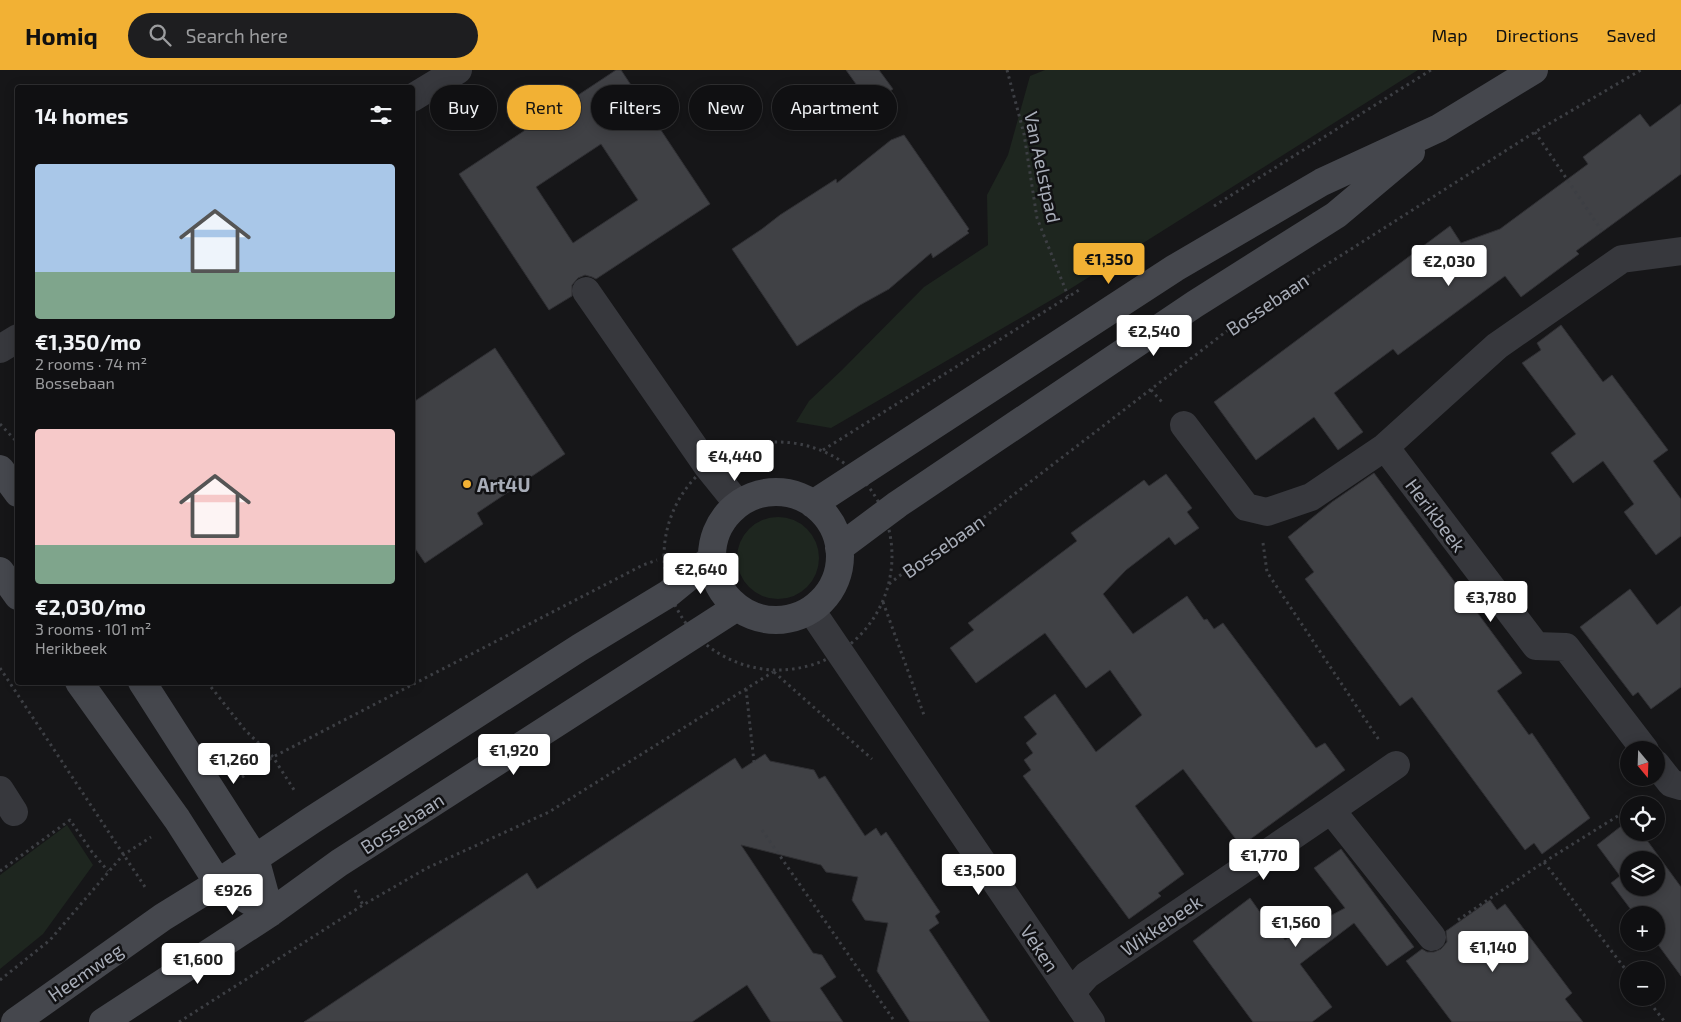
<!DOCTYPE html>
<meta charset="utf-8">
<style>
:root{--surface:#101012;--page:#1e1e20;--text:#f1f3f6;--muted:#9c9d9f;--line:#303032;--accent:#f2b134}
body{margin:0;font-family:"Exo 2",sans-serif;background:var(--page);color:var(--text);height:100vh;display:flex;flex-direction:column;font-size:19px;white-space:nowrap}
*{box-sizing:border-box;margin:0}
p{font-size:16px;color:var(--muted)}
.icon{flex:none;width:28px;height:28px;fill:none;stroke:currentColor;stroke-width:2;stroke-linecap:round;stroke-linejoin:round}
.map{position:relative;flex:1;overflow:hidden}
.details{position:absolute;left:15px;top:15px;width:400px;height:600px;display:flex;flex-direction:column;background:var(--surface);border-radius:5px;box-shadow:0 2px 12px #0003,0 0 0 1px var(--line)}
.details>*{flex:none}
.hud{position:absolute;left:430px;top:15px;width:475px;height:45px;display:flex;gap:10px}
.needle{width:32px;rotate:161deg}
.tools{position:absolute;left:1620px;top:671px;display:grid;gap:10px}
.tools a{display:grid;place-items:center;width:45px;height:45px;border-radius:50%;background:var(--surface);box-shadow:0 2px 12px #0003,0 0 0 1px var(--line);font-size:25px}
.price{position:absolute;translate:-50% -42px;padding:0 11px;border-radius:5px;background:#fff;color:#222;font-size:16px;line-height:32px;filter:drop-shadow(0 1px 2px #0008)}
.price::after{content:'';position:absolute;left:50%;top:30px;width:15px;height:11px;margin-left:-8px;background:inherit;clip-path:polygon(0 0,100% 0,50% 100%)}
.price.selected{background:var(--accent);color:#111}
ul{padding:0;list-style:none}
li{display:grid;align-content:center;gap:10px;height:265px;padding:0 20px}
li span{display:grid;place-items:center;height:155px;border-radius:5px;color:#555}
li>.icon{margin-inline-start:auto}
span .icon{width:90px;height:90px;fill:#fffc;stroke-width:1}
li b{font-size:21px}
h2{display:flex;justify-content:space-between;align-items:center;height:60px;padding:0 20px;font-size:21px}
.chip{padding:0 18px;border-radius:22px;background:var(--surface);box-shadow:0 2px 12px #0003,0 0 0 1px var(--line);font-size:18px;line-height:45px}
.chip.selected{background:var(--accent);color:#111}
header{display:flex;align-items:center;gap:30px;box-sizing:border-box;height:70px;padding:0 25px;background:var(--accent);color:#111}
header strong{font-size:24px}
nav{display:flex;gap:28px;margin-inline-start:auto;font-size:18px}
.search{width:350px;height:45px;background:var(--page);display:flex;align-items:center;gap:12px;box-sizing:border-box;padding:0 18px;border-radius:28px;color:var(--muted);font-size:19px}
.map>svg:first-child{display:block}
</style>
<header>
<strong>Homiq</strong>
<div class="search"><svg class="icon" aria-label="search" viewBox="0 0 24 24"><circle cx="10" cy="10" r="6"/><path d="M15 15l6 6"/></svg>Search here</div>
<nav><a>Map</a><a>Directions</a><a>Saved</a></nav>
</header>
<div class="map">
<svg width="1681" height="952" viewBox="0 0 1681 952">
<rect width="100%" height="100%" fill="#161618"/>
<path fill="#1e261f" d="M1045,0h373l-348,219 -239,139 -35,-6 13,-21 33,-31 82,-83 64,-42 -1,-50 21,-40 22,-79z
M737 488a41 41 0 1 1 82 0a41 41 0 1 1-82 0Z
M67,755l26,40 -50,69 -43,35v-94z"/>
<path fill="#404145" stroke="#303034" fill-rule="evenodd" d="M616,0h5l89,134 -114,75 -4,-2 -7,-2 -7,3 -6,7v11l-23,14 -90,-136zM601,74l37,56 -65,43 -37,-56z
M846,0h33l14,19 -22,16z
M1681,34v70l-105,77 3,3 -58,43 -16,-21 -107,79 -5,-6 -59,44 29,39 -25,18 -24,-33 -58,43 -42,-58 236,-176 11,17 39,-14 88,-65 -5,-7 57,-43 10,13z
M904,65l65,94 -2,2 2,2 -36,25 -2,-5 -42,36 -29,16 -63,41 -65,-97 30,-20 18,-14 56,-36 1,4 54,-43z
M1561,255l42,57 9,-7 56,75 -15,11 28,38v37l-25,19 -32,-43 10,-8 -31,-43 -30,22 -22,-30 25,-19 -54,-71 19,-13 -4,-7z
M495,278l70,106 -88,59 6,11 -58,39 -13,-19v-141z
M1374,403l148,200 -25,18 32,44 3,-2 58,85 -48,36 -8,-11 -9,7 -113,-153 -12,9 -95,-127 9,-7 -26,-35 44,-35z
M1166,404l26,34 -5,4 12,16 -24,17 -6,-8 -43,33 -23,24 30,40 54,-38 17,24 3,-1 7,10 9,-6 93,125 9,-5 20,27 -104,76 -58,-77 -48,37 49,68 -26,19 3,3 -32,23 -106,-143 8,-6 -7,-10 9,-7 -7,-10 11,-9 -13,-17 31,-23 41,58 46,-37 -32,-45 -24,18 -41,-55 -69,50 -26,-35 24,-18 -6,-7 109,-82 -6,-8 73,-53 5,6z
M1630,519l27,36 24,-19v81l-30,22 -13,-17 -5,4 -53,-69z
M765,684l5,7 44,9 5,9 6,-3 40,60 11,-8 5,8 5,-4 54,80 -5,4 4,7 -10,7 61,92h-80l-33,-51 11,-48 -23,-3 -13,-20 6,-23 -32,-5 -5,-7 -80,-20 72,108 9,2 14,22 -16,11 23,34h-72l-24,-37 -55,37h-388l223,-149 10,16 198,-131 7,11z
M1629,750v12h12l40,55v89l-25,-34v-27h-21l-24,-32 9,-7 -23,-31zM1629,790h27v28h-27z
M1341,779l73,98 -27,19 -33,-43 -54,41 32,43 -20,15h-59l-60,-81 57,-43 19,27 3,-2 13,17 60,-32 -31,-40z
M1490,830l7,10 8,-6 67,89 -7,6 18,23h-131l-46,-61 16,-12 5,3h7l7,-3 6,-7 -1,-11z"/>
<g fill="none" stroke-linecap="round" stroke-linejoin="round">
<path stroke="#3d3f44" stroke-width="3" stroke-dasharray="2.5 4" stroke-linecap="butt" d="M1007,0l17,64 13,84 31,78
M1535,62l69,102
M1214,136l217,-136
M1151,320l11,12
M0,354l17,18
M664 486a114 114 0 1 1 228 0a114 114 0 1 1-228 0Z
M823,380l256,-160
M1263,473l4,29 112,168
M889,514l18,-14 11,-2 331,-254 286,-182 106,-62
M883,532l42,116
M0,598l147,222
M774,602l98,87
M207,612l38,48 28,27 23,36
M746,619l8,73
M242,707l31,-20 370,-192 14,-5
M1636,735l8,-5
M762,760l133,192
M1544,792l85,-53
M0,801l70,-51 22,32 16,19
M355,820l8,15
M1458,850l86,-58 85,112
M0,910l50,-40 73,-85 28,-18
M1646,928l19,24
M179,952l184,-117 64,-37 122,-56 224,-140"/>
<path stroke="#37383d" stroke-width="28" d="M412,28l46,-28
M586,221l122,176 30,37
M0,279l18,-11
M1184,355l62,82 21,5 44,-15 74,-50 112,-101 125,-87 59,-8
M1385,377l151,199 30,1 79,103
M811,540l280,412
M1656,694l15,19 10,3
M0,720l14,22
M1331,740l65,-45
M1071,923l16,-18 244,-165 101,127"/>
<path stroke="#45474d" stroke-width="28" d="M0,399l18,24
M712 486a64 64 0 1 1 128 0a64 64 0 1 1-128 0Z
M813,434l362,-236 147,-86 117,-54 95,-58
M839,478l59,-44 193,-130 104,-70 141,-89 75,-63
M0,501l18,25
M79,612l98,137 41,64 52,30
M142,612l113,176 15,55
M15,952l148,-105 55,-34 94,-63 267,-172 89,-54 44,-36
M103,952l167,-109 69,-50 398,-256"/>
</g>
<circle fill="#f2b134" stroke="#111113" stroke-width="2" cx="467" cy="414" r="5"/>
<g text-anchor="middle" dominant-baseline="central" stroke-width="5" stroke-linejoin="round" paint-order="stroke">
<g font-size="19" fill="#a8adb8" stroke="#111113">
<text transform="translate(1043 97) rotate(78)">Van Aelstpad</text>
<text transform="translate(1267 234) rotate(-34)">Bossebaan</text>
<text transform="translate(1436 445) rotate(53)">Herikbeek</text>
<text transform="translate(943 476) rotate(-35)">Bossebaan</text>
<text transform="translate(402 753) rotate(-33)">Bossebaan</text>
<text transform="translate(1161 855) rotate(-34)">Wikkebeek</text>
<text transform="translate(1040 878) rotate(56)">Veken</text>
<text transform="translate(85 902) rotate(-35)">Heemweg</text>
</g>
<g font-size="19" font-weight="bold" fill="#a8adb8" stroke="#111113" text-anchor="start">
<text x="477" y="414">Art4U</text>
</g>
</g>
</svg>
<div class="tools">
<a><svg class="needle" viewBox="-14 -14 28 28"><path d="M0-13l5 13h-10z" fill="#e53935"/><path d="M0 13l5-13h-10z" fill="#9c9d9f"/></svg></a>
<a><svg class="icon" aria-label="locate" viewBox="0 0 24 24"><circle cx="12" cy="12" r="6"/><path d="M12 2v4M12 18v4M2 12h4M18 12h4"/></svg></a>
<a><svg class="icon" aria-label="layers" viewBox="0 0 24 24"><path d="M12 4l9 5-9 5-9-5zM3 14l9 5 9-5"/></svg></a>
<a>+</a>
<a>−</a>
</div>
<b class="price selected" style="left:1109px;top:215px">€1,350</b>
<b class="price" style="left:1449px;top:217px">€2,030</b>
<b class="price" style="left:1154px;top:287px">€2,540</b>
<b class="price" style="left:735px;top:412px">€4,440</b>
<b class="price" style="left:701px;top:525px">€2,640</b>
<b class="price" style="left:1491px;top:553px">€3,780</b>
<b class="price" style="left:514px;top:706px">€1,920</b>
<b class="price" style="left:234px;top:715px">€1,260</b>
<b class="price" style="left:1264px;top:811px">€1,770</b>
<b class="price" style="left:979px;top:826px">€3,500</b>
<b class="price" style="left:233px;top:846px">€926</b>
<b class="price" style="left:1296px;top:878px">€1,560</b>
<b class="price" style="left:1493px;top:903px">€1,140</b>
<b class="price" style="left:198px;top:915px">€1,600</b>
<div class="hud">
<a class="chip">Buy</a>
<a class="chip selected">Rent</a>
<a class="chip">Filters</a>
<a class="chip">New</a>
<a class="chip">Apartment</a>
</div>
<section class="details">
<h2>14 homes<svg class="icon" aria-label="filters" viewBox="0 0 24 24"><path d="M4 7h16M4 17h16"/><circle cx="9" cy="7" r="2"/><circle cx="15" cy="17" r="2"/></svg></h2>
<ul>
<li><span style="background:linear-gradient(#a9c7e8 70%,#7fa58c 0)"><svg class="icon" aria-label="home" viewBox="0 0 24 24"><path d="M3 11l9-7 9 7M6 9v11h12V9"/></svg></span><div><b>€1,350/mo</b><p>2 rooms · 74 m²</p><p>Bossebaan</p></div></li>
<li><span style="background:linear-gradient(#f6c9c9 75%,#7fa58c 0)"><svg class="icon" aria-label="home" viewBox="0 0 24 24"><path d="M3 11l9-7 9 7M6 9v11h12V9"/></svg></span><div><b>€2,030/mo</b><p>3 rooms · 101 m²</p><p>Herikbeek</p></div></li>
</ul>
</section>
</div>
